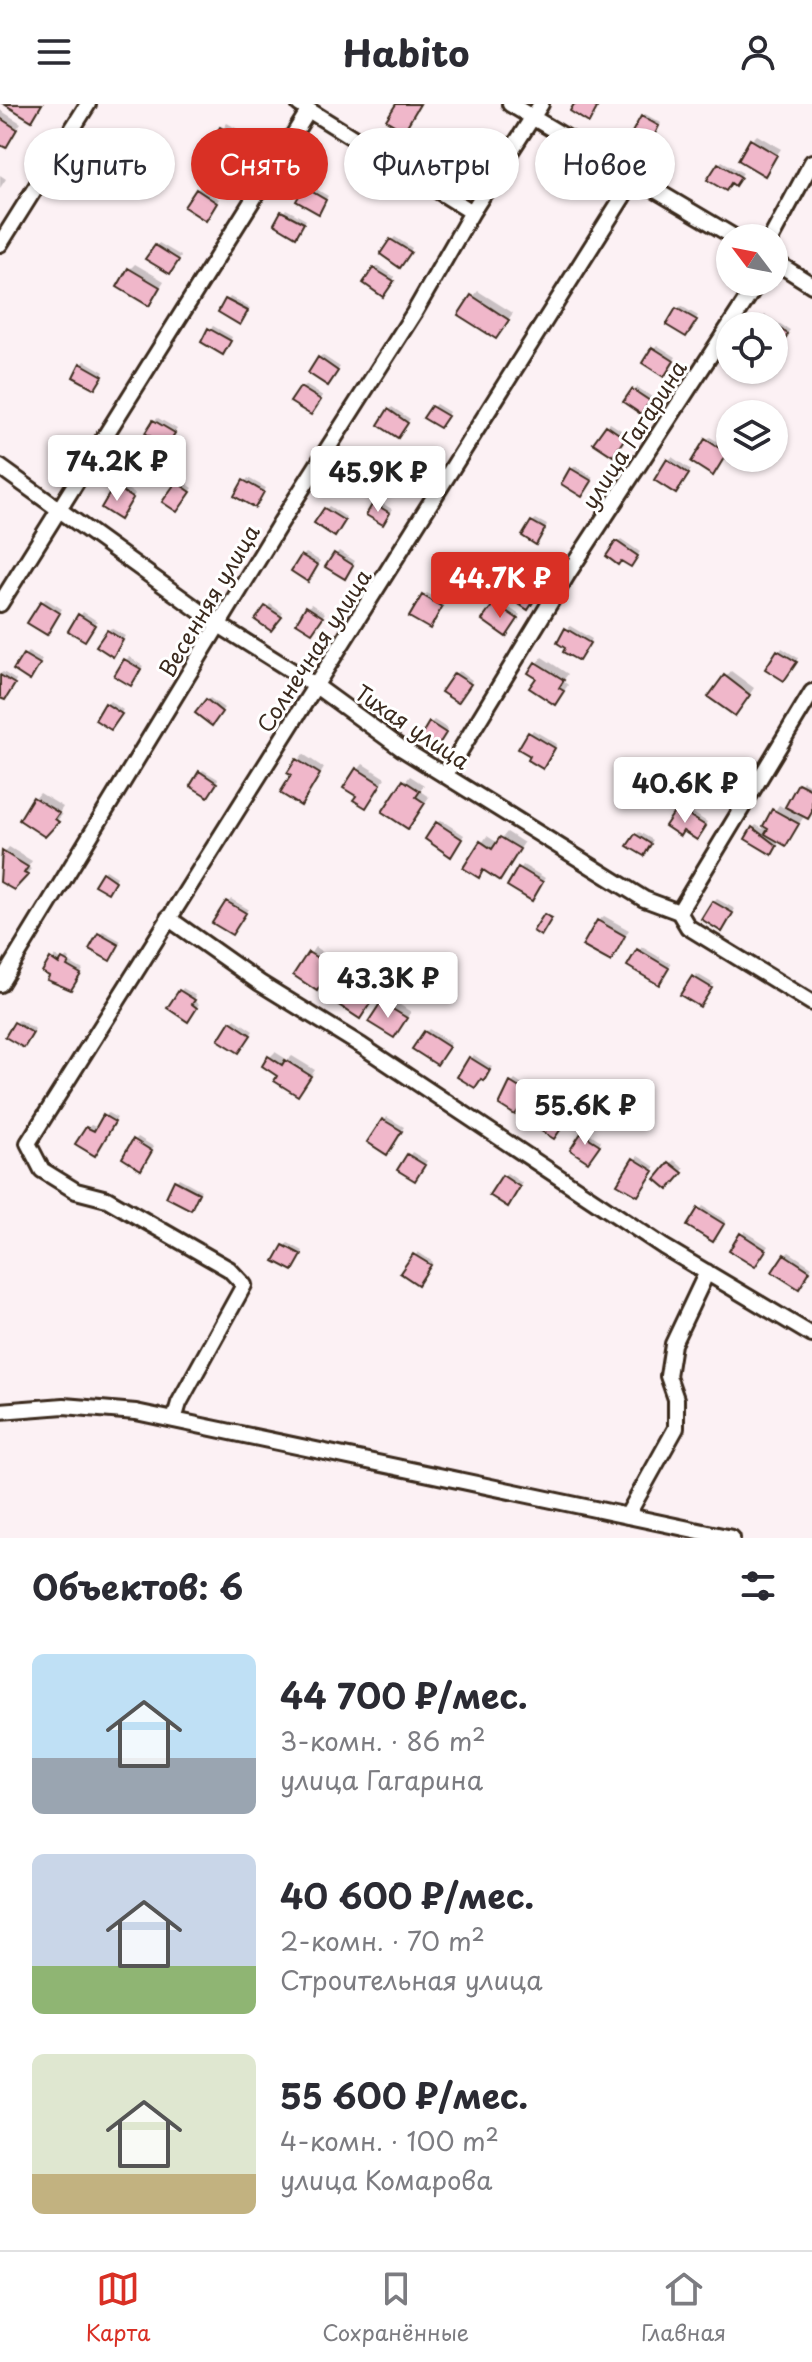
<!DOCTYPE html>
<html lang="ru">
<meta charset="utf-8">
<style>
:root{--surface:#fff;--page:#f7f7f7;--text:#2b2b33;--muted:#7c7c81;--line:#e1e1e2;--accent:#d93025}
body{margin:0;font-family:"Playpen Sans",sans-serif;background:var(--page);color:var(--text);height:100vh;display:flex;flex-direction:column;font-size:30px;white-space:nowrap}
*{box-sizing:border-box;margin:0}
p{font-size:26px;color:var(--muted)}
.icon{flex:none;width:44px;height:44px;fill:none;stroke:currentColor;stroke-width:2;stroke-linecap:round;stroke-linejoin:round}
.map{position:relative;height:1434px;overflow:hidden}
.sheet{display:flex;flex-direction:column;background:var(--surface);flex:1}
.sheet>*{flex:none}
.hud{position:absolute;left:24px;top:24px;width:764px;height:72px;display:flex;gap:16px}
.needle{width:52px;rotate:302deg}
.fabs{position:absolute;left:716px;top:120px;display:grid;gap:16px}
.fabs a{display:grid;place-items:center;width:72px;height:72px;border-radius:50%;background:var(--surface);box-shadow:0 2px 6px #0004;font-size:40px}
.price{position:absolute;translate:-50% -68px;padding:0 18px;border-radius:8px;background:#fff;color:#222;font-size:26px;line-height:52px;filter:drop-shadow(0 2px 4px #0008)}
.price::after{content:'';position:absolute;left:50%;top:48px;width:24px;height:18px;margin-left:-12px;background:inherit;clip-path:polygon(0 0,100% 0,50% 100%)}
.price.on{background:var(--accent);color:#fff}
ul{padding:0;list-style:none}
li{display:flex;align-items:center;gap:24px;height:200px;padding:0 32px}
li span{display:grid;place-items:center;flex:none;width:224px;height:160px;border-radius:12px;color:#555}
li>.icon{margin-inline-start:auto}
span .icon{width:96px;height:96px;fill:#fffc;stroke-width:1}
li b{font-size:34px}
h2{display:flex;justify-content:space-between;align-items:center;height:96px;padding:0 32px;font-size:34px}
.tag{padding:0 28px;border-radius:36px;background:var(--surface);box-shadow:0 2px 6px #0004;font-size:28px;line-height:72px}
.tag.on{background:var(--accent);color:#fff}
header{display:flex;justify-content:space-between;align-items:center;height:104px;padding:0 32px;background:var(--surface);font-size:36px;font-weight:700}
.tabs{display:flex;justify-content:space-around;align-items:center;height:112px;border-top:2px solid var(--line);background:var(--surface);font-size:22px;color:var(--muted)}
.tabs a{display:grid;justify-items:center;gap:4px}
.tabs .on{color:var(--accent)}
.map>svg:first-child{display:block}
</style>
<header><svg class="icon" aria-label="menu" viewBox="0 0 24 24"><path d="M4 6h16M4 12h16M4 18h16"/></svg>Habito<svg class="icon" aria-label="person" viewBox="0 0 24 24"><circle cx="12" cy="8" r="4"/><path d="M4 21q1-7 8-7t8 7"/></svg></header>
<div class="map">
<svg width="812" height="1434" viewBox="0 0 812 1434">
<rect width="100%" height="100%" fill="#fcf1f4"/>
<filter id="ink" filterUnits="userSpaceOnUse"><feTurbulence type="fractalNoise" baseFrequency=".0125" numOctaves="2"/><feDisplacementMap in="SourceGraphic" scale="16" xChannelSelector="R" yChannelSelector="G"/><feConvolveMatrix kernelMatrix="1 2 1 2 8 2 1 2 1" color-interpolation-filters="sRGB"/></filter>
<g filter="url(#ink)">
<path fill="#0003" d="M0,6l21,13 -16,22 -5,-3z
M645,10l16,9 -8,16 -11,-22z
M227,19l30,17 -16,23 -29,-18z
M757,31l24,14 -17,24 -12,-33z
M722,57l21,12 -5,7 -6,1 -6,8 -7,-25z
M0,71l6,4 -6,9z
M309,81l19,11 -7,12 -16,-19z
M200,83l19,12 -10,16 -12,-25z
M286,105l20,11 -7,11 -23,-8z
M395,133l17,11 -9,14 -11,-22z
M159,139l22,13 -8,13 -17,-23z
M135,160l29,17 -15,23 -19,-35z
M378,162l17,11 -9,14 -11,-22z
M478,187l35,22 -17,24 -23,-40z
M230,193l20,11 -7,11 -22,-8z
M681,202l17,10 -9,15 -11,-22z
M765,211l25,15 -14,21 -2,-25h-17z
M213,222l19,11 -6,12 -16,-19z
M657,241l19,12 -9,14 -13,-23z
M322,251l18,12 -9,13 -12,-22z
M85,257l19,11 -6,12 -16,-20z
M305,281l18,11 -9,14 -21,-8z
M637,283l15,10 -8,12 -18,-8z
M436,300l13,8 -6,10 -10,-15z
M392,303l18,12 -9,13 -12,-21z
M158,314l19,11 -7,11 -16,-19z
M610,319l17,11 -11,17 -9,-25z
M710,333l19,12 -13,21 -9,-30z
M135,340l19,11 -6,11 -16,-19z
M407,347l13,8 -6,11 -10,-16z
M361,352l17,12 -8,13 -12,-22z
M672,353l19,13 -12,18 -11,-27z
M575,362l18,11 -8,14 -13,-22z
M248,374l18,10 -8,14 -21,-7z
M181,376l12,8 -13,19 -15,-6z
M119,380l16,10 -13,20 -6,-27z
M378,397l14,8 -6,11 -11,-16z
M329,402l17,11 -8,14 -12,-22z
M536,415l11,6 -8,14 -7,-17z
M621,435l19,13 -6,10 -12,-3 -4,-17z
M339,447l16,10 -7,12 -12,-19z
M306,449l14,8 -9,15 -8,-20z
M520,449l14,10 -16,20 19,12 -6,9 -25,-11 12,-15 -2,-22z
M484,461l8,5 -5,8 -9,-4z
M427,489l17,10 -12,20 -9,-27z
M46,495l16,10 -12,20 -8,-27z
M499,497l21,14 -11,16 -24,-11z
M270,500l13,9 -9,13 -16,-7z
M311,500l14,9 -10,14 -7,-19z
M83,508l14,9 -9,14 -8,-19z
M570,522l22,13 -10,17 -23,-14z
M111,524l14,8 -9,15 -8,-20z
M782,544l16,10 -11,17 -19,-6z
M28,548l14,8 -9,15 -8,-20z
M129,553l14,9 -9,14 -8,-20z
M542,553l26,17 -5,7 5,4 -8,12 -29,-25z
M459,567l13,9 -11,17 -6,-23z
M731,567l23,17 -14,20 -14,-31z
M3,568l13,8 -9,15h-7v-21z
M210,594l14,10 -9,12 -8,-19z
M110,597l13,9 -9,15 -8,-20z
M434,616l14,9 -9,14 -8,-20z
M533,626l24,14 -11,19 -26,-15z
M303,650l21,14 -18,30 -12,-24 -4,-2z
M363,660l22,14 -20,28 -7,-36z
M203,666l15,9 -7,12 -11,-18z
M697,671l21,12 -10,16 -14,-25z
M410,672l14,9 -4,6 9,6 -21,30 -3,-45z
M803,677l9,5v26l-7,3 -19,29 -6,-4 -5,9 -22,-21 3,-3 7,4 16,-24 7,4z
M660,687l6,4 -6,9 -6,-4z
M40,689l23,14 -4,6 3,2 -17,19 -10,-35z
M682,702l25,16 -7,13 -17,-5 -5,-21z
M441,716l23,15 -10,16 -17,-28z
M507,728l17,11 -24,35 -15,-9 -7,6 -13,-8 22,-31 11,7z
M639,728l14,8 -6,10 -11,-15z
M9,743l23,14 -4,6 3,2 -17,19 -14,-9v-21z
M523,761l22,13 -10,17 -26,-10z
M106,766l11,7 -6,10 -8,-13z
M231,795l17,10 -13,21 -20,-7z
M717,795l18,10 -10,17 -11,-24z
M604,812l25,14 -19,29 -12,-38z
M103,827l18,10 -8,14 -14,-21z
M315,843l21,14 -19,27 -21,-13z
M642,843l29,17 -9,15 -32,-14z
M55,852l7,5 5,-4 3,2 -1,3 14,8 -9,15 -22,-25z
M355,866l26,16 -21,30 -26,-17z
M697,870l17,10 -11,18 -20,-8z
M183,884l13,8 -2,4 5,4 -8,12 -21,-9z
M388,893l23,15 -17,24 -23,-14z
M235,915l18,12 -11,17 -10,-26z
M19,916l16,9 -11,17 -8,-23z
M429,925l22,14 -11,17 -14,-28z
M275,948l13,8 4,-4 23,14 -12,18 -23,-13 -10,-18z
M474,951l18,12 -5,8 -16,-16z
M515,976l16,11 -13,18 -6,-26z
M546,1001l21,14 -10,15 -14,-25z
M108,1009l9,5 -20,32 -19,-6 10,-16 3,-3 7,3z
M387,1013l17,10 -14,22 -20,-8z
M586,1027l15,10 -10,15 -8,-22z
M138,1033l16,10 -10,17 -9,-24z
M412,1048l15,9 -9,15 -18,-7z
M638,1052l17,11 -14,24 -6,-31z
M674,1056l10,9 -16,19 -11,-9z
M507,1069l15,10 -12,18 -7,-25z
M179,1074l22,12 -7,14 -18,-22z
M703,1102l23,15 -10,15 -16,-26z
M745,1127l23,15 -10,16 -26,-12z
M288,1139l15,8 -7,14 -12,-19z
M418,1148l15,10 -12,17 -18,-7z
M789,1148l23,15 -10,16 -17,-28z"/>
<path fill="#f0b7ca" stroke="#3b2a1e" stroke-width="2" d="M4,0h38l-10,17z
M396,0h24l-16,27 -18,-11z
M574,0h16l7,4 -8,15 -19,-12z
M641,12l18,10 -9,18 -19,-10z
M0,14l17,11 -11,19 -6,-3z
M220,23l33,19 -12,19 -32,-19z
M750,35l27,16 -12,21 -27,-16z
M718,59l23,14 -6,9 -4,-3 -5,8 -19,-11z
M304,83l22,13 -7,14 -23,-13z
M196,85l21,14 -11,18 -22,-14z
M281,107l23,12 -8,14 -22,-13z
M390,135l21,13 -11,16 -20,-14z
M155,141l24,15 -9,14 -25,-15z
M128,164l32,19 -11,19 -32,-19z
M373,164l21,13 -11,16 -20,-14z
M471,191l38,25 -13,19 -38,-24z
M225,195l23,12 -8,14 -22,-13z
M676,204l21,12 -11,17 -20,-12z
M761,213l27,17 -12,19 -2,-27h-19z
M208,224l23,13 -8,14 -22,-13z
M652,243l22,14 -10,16 -22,-14z
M318,253l20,14 -10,15 -20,-13z
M80,259l23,13 -8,13 -22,-12z
M300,283l21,13 -10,15 -21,-13z
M632,285l18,12 -9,13 -18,-12z
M431,302l17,10 -8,12 -17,-10z
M388,305l20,14 -10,15 -20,-13z
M153,316l22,13 -8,13 -22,-13z
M606,321l19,13 -12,18 -20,-13z
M705,335l22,14 -14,23 -22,-14z
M130,342l23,12 -8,14 -23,-13z
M402,349l17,10 -8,12 -17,-10z
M356,354l21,14 -10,15 -21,-13z
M667,355l22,15 -13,20 -22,-14z
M570,364l22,13 -10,16 -21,-13z
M243,376l21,12 -9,16 -21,-12z
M176,378l15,10 -14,20 -15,-10z
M114,382l19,12 -13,22 -19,-12z
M373,399l17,10 -7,12 -17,-10z
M324,404l21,13 -10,16 -21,-14z
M531,417l14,8 -9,16 -14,-9z
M616,437l22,15 -7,11 -10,-6 -3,4 -12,-9z
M334,449l19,12 -8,14 -20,-12z
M301,451l17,10 -10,17 -17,-11z
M515,451l17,12 -11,16 -17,-12z
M510,479l25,16 -7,11 -25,-16z
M422,491l20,12 -12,22 -21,-12z
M41,497l19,12 -13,22 -20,-12z
M494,499l24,16 -12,18 -24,-17z
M265,502l17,11 -11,14 -16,-11z
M306,502l17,11 -11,16 -16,-10z
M78,510l17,11 -10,16 -17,-10z
M565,524l25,15 -11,18 -16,-9 2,-4 -8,-5z
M107,526l16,10 -10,17 -17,-11z
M777,546l20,12 -13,19 -19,-12z
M23,550l17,10 -10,17 -17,-11z
M124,555l17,10 -10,17 -17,-10z
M535,558l29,18 -5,8 5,3 -9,14 -26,-17 7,-10 -8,-5z
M454,569l17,11 -13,19 -17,-11z
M0,571l15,9 -10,16 -5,-2z
M724,571l26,20 -15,21 -27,-19z
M206,595l16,13 -10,14 -17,-13z
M105,599l17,11 -11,16 -16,-10z
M429,618l17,11 -10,16 -17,-10z
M528,628l27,16 -12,21 -15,-9 2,-4 -12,-7z
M296,655l24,15 -19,32 -21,-13 11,-18 -4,-2z
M356,664l25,16 -15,24 -13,-8 3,-4 -13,-8z
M199,667l18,12 -9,14 -18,-11z
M692,673l24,14 -11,18 -24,-14z
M403,676l17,11 -4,6 9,6 -17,26 -26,-17z
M798,679l14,7v22l-4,7 -23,-12z
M33,693l26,16 -4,6 4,3 -14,15 -26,-17z
M677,704l29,18 -9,14 -14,-9 -3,5 -15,-10z
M772,705l27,15 -13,22 -21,-12 3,-5 -5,-3z
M436,718l26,17 -11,18 -26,-18z
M752,723l25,19 -5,9 -27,-16z
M635,730l16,10 -7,12 -17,-10z
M500,733l20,12 -20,32 -17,-11 -4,8 -16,-10 17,-27 12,8z
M2,747l26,16 -4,6 4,2 -14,15 -14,-8z
M518,763l25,15 -11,19 -25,-15z
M102,768l13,9 -7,12 -14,-8z
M226,797l20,12 -14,22 -20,-12z
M712,797l21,12 -11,19 -21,-13z
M544,810l8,4 -11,18 -8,-5z
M597,816l28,16 -14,26 -29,-16z
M98,829l21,12 -9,16 -21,-12z
M637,845l32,19 -10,17 -32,-19z
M308,848l24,15 -15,24 -24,-16z
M50,854l9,6 3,-5 7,4 -2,3 14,8 -10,16 -24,-10 2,-4 -7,-4z
M348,870l29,19 -17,26 -29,-19z
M692,872l20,12 -12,19 -20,-12z
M179,886l16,10 -3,4 5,4 -9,14 -21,-14z
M381,898l26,16 -13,20 -26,-16z
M230,917l21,14 -12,18 -21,-13z
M14,918l19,11 -9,15 -19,-11z
M424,927l25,16 -12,18 -25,-16z
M268,952l14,9 3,-5 26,16 -13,20 -24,-15 3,-5 -15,-10z
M469,953l21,13 -6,11 -3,-2 -6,9 -18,-11z
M510,978l19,12 -14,21 -16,-10z
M541,1003l24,16 -11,16 -24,-15z
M103,1011l12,7 -20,34 -20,-12 11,-17 8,4z
M382,1015l20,12 -15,24 -20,-13z
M581,1029l19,12 -12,17 -18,-12z
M133,1035l19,12 -11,19 -19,-12z
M407,1050l18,11 -10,16 -18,-11z
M633,1054l21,13 -16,25 -21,-12z
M669,1058l14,11 -15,17 -13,-11z
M502,1071l18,12 -12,20 -19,-12z
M174,1076l25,13 -8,17 -25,-13z
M698,1104l26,16 -11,18 -26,-16z
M740,1129l26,17 -11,17 -26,-16z
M283,1141l19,10 -9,16 -19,-10z
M413,1150l18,11 -13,20 -18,-12z
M784,1150l26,17 -11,18 -27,-17z"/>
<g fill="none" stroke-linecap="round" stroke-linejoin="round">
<g stroke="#3b2a1e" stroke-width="20">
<path id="minor" d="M299,0l173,108
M510,0l226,134
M771,134l41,-76
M0,140l88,-140
M774,157l38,24
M0,363l219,158 97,61 85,62 243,151 35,13 9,15 124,76
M0,500l309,-494
M446,670l121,-199 191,-293
M679,808l133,-220
M168,814l92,65 102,63 302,201 148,88
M0,880l281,-462 133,-209 58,-101 69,-108
M0,1307l64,-5 72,6 596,126
M174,1316l5,-17 65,-118 -15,-16 -122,-70 -31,-8 -34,-21 -14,-27c200,-322 406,-641 606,-964
M627,1412l49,-88v-29l-8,-23 5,-32 34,-72"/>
</g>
<use href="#minor" stroke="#fff" stroke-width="14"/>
</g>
</g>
<g text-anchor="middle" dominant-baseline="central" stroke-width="6" stroke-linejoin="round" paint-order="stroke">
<g font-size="22" fill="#3b2a1e" stroke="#fff">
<text transform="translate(633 330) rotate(-57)">улица Гагарина</text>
<text transform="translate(208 496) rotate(-59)">Весенняя улица</text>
<text transform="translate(313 546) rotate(-57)">Солнечная улица</text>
<text transform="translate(413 622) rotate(34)">Тихая улица</text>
</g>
</g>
</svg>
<div class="fabs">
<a><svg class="needle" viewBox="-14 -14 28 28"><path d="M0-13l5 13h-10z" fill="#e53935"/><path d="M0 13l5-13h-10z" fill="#7c7c81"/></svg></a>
<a><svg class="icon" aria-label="locate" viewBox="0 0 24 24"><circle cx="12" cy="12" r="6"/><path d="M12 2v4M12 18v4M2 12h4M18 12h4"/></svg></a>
<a><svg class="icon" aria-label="layers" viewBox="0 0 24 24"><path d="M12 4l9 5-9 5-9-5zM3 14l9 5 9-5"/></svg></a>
</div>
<b class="price" style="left:117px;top:399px">74.2K ₽</b>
<b class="price" style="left:378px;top:410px">45.9K ₽</b>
<b class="price on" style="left:500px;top:516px">44.7K ₽</b>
<b class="price" style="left:685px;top:721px">40.6K ₽</b>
<b class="price" style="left:388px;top:916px">43.3K ₽</b>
<b class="price" style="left:585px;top:1043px">55.6K ₽</b>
<div class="hud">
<a class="tag">Купить</a>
<a class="tag on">Снять</a>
<a class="tag">Фильтры</a>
<a class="tag">Новое</a>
</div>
</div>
<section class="sheet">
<h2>Объектов: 6<svg class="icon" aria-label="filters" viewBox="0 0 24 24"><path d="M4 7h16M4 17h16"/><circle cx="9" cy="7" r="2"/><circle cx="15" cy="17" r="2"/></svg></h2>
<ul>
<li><span style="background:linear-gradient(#bfe0f5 65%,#9aa5b1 0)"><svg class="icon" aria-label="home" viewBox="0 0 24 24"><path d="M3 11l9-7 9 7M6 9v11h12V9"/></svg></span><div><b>44 700 ₽/мес.</b><p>3-комн. · 86 m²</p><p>улица Гагарина</p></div></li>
<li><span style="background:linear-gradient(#c9d6e8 70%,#8fb573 0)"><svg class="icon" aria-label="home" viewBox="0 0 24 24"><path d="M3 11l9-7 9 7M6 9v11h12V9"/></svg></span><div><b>40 600 ₽/мес.</b><p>2-комн. · 70 m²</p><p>Строительная улица</p></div></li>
<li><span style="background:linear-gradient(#dfe7d0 75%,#c2b280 0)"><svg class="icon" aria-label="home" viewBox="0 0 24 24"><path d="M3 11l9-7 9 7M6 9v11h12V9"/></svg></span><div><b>55 600 ₽/мес.</b><p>4-комн. · 100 m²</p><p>улица Комарова</p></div></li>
</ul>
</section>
<nav class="tabs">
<a class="on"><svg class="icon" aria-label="map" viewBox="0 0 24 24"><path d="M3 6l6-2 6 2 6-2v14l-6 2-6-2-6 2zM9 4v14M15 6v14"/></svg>Карта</a>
<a><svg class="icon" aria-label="saved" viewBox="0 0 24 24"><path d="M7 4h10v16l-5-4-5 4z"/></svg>Сохранённые</a>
<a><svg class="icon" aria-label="home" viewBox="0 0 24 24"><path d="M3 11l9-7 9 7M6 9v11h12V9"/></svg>Главная</a>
</nav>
